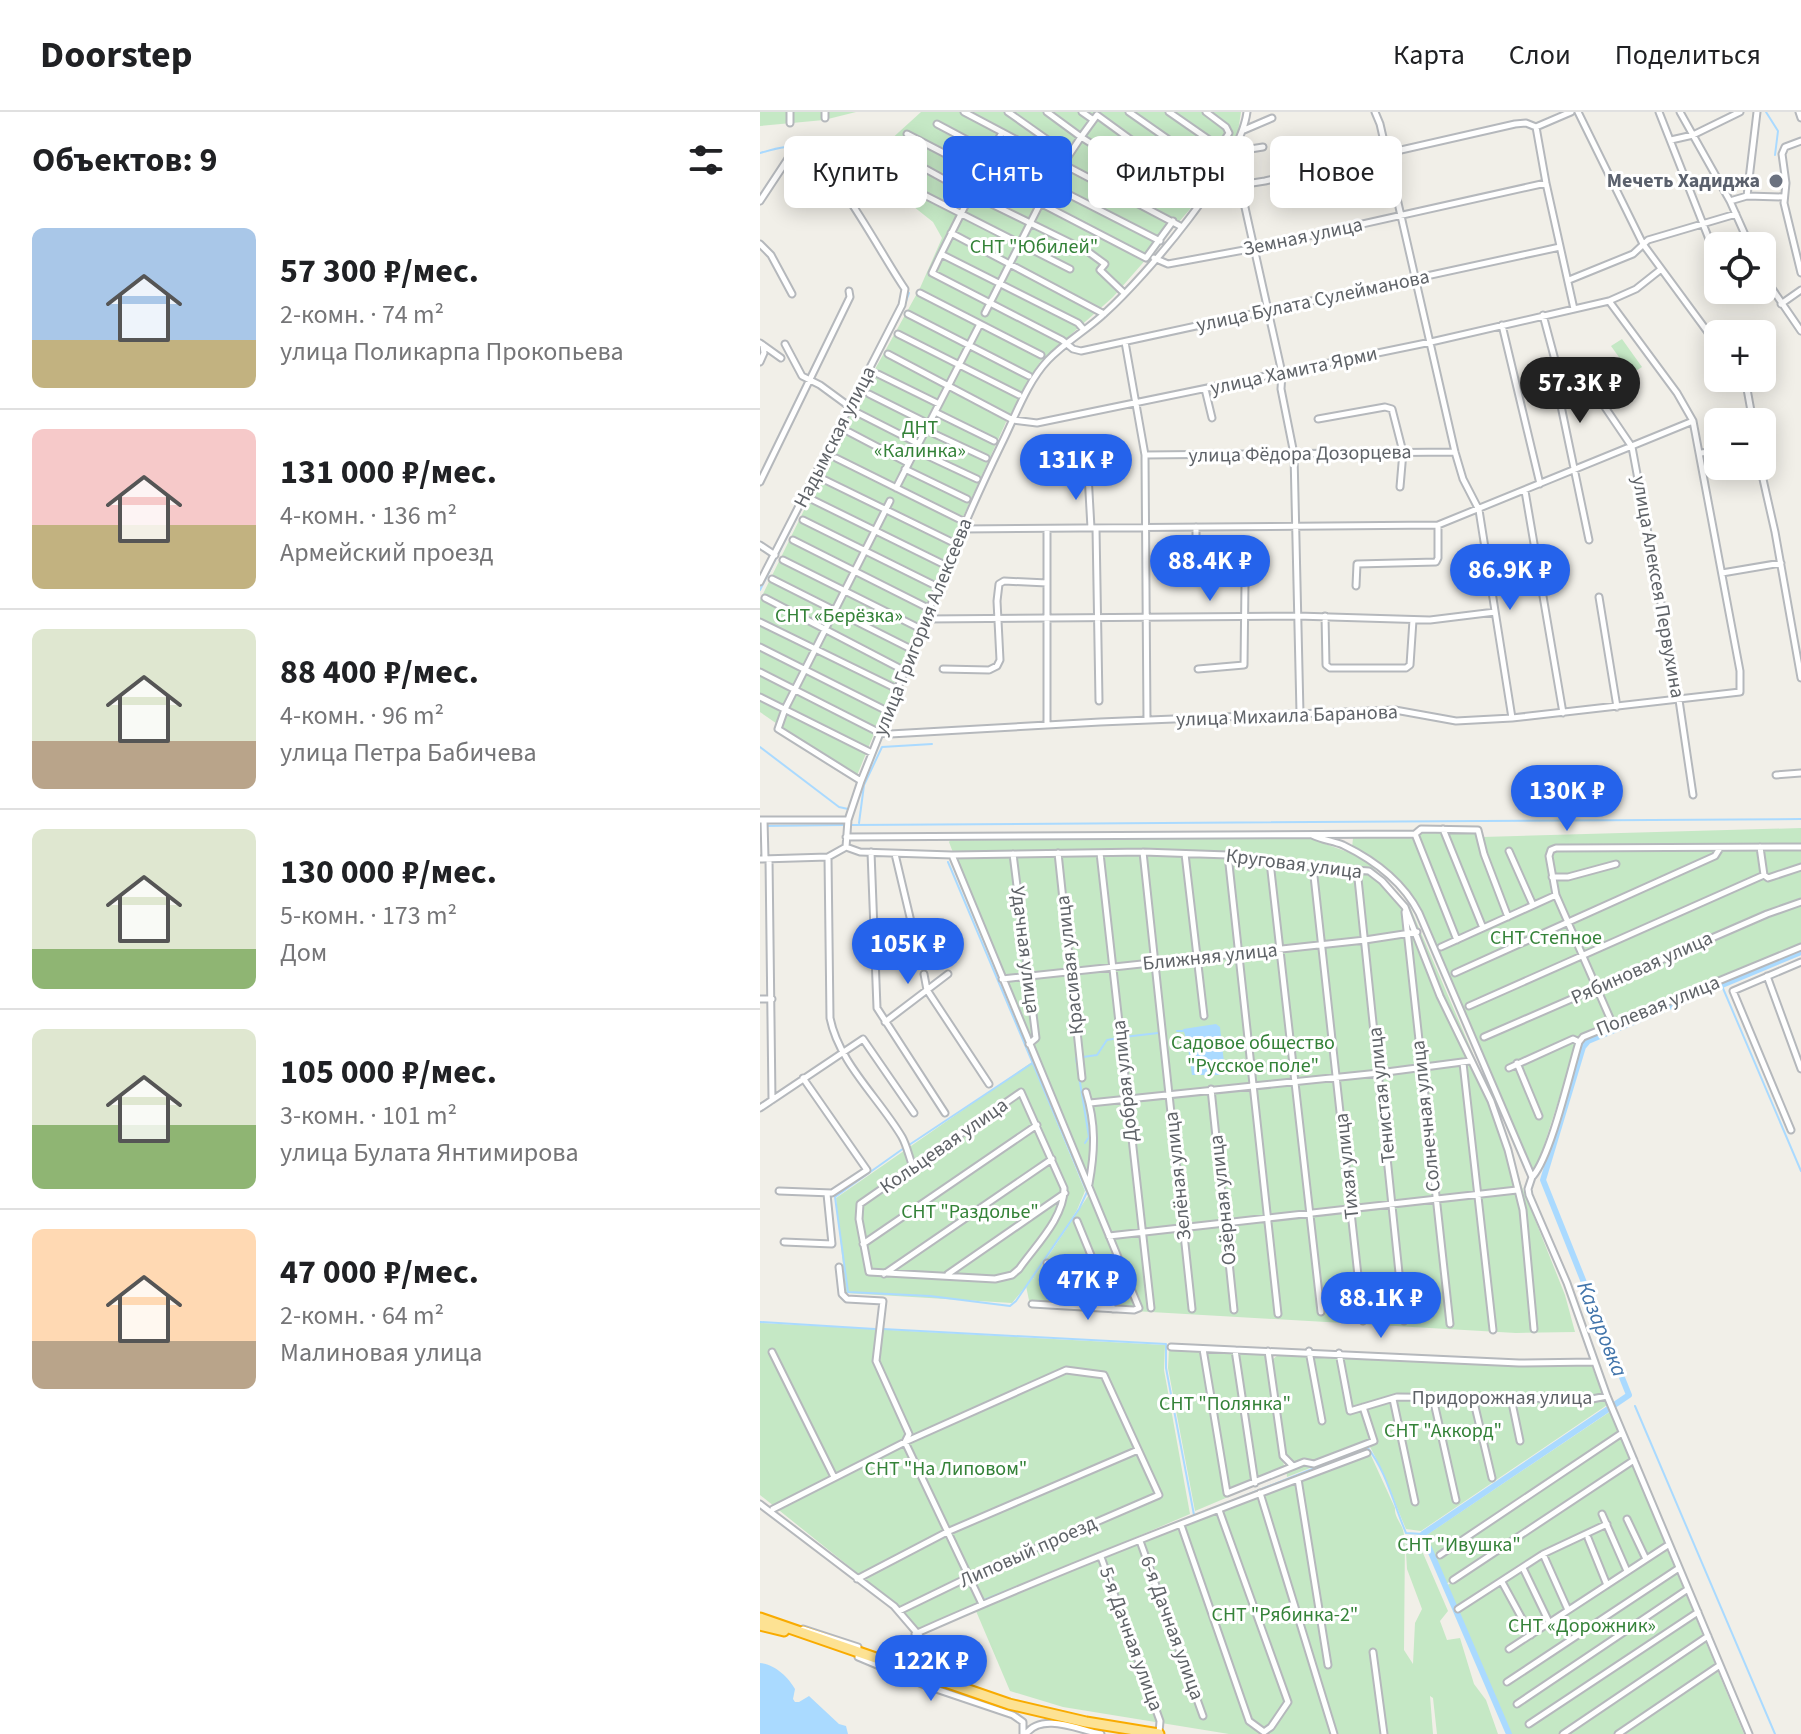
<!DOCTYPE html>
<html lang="ru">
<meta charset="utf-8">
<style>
:root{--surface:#fff;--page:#f6f6f6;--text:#202124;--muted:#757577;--line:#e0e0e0;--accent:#2563eb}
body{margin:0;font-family:"Source Sans 3",sans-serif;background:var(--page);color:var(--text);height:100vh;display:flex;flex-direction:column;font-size:30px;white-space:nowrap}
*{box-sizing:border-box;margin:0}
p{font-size:26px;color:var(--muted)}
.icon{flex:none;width:44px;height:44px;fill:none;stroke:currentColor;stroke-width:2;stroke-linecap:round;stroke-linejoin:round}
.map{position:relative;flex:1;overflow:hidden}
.details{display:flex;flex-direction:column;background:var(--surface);width:760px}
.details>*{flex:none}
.banner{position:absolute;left:24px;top:24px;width:760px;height:72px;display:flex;gap:16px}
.fabs{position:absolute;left:944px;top:120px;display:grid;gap:16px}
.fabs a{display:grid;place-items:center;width:72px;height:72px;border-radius:12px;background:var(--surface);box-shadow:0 4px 20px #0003;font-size:40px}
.price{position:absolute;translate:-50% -68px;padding:0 18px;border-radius:28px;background:var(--accent);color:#fff;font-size:26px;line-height:52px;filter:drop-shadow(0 2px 4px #0008)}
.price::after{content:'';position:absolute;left:50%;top:48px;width:24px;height:18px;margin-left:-12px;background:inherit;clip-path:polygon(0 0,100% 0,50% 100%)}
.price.selected{background:#222;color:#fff}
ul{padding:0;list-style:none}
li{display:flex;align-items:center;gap:24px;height:200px;padding:0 32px}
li+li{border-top:2px solid var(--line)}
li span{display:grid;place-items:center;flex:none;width:224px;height:160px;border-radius:12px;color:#555}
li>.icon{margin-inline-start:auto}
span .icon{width:96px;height:96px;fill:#fffc;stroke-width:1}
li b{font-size:34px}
h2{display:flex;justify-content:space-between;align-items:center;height:96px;padding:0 32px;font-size:34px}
.chip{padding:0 28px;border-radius:12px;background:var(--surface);box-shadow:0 4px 20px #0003;font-size:28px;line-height:72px}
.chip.selected{background:var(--accent);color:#fff}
header{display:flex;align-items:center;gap:48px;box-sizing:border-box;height:112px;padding:0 40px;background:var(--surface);border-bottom:2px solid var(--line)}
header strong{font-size:38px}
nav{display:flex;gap:44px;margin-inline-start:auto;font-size:28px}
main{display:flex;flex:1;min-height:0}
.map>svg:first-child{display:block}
</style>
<header>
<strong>Doorstep</strong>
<nav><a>Карта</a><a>Слои</a><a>Поделиться</a></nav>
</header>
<main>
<section class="details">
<h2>Объектов: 9<svg class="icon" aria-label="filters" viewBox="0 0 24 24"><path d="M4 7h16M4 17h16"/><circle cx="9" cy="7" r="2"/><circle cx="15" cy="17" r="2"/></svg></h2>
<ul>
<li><span style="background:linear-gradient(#a9c7e8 70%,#c2b280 0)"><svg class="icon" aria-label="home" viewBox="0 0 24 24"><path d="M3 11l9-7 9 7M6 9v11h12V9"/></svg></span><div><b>57 300 ₽/мес.</b><p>2-комн. · 74 m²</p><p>улица Поликарпа Прокопьева</p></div></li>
<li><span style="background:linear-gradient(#f6c9c9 60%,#c2b280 0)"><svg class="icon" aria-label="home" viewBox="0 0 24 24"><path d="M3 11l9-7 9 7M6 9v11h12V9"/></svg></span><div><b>131 000 ₽/мес.</b><p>4-комн. · 136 m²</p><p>Армейский проезд</p></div></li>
<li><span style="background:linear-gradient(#dfe7d0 70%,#b9a48a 0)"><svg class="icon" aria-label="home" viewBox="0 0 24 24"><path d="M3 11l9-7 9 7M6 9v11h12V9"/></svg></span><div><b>88 400 ₽/мес.</b><p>4-комн. · 96 m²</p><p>улица Петра Бабичева</p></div></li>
<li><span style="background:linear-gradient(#dfe7d0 75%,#8fb573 0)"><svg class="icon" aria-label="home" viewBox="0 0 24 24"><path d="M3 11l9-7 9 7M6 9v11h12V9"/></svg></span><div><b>130 000 ₽/мес.</b><p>5-комн. · 173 m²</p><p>Дом</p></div></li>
<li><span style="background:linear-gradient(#dfe7d0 60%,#8fb573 0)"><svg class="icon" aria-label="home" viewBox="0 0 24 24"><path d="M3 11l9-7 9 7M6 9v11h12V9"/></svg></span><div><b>105 000 ₽/мес.</b><p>3-комн. · 101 m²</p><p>улица Булата Янтимирова</p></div></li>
<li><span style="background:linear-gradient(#ffd9b3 70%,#b9a48a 0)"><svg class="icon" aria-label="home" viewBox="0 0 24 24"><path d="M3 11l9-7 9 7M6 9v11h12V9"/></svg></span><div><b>47 000 ₽/мес.</b><p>2-комн. · 64 m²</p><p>Малиновая улица</p></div></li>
</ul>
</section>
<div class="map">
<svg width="1041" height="1622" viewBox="0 0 1041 1622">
<rect width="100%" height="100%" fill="#f1efe8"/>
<path fill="#c5e8c5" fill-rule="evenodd" d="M0,0h96l-32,8 -64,6z
M161,0h320l-3,20 -47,76 -78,89 -73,65 -34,60 -53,117 -97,239 -96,-66v-112l99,-202 61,-110 22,-50 -9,-16 -39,-31 -25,-4 -14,9c-11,-8 -20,-22 -23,-35l9,-17 9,-3 9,6 13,3 1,22 4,-20z
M862,227l20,28 -11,7 -20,-28z
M656,715l63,1 3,9 319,-9v116l-226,94 2,5 -41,127 -5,-1 -114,-267c-19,-22 -37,-44 -65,-54l1,-10 59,-2z
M192,726h357l55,20 46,49 88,205 24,75 43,108 10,37 -59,1 -486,-28 -4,-19 -14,17 -166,-10 -10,-95 196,-136 53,129 -8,19 -44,69 59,-89 -127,-306 -16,-42z
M0,1211l405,22 -1,25 26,144 -274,117 -20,-27 -136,-109z
M409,1237l98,5 18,119 -90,38 -27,-143z
M519,1242c104,3 208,12 312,10l16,41 -186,126 -15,-2c-12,-28 -22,-57 -37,-84l-82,32 -15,-117z
M851,1299l20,50 -185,123 -21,-48z
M608,1337l27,59c-1,10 9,17 9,28l12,1 32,74 -8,10 7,19 13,-2 14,46 12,16 12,34h-61l-4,-36 -3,-2 3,38h-204l-166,-27 -53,-16 -34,-80zM645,1424l2,33 15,40 -7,14 -2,41 -9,-14z
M872,1353l112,269h-233l-65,-148z"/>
<path fill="#aadaff" d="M456,912l4,3 5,44 -4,4h-29l-5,-34 -4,-12z
M0,1551c15,1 29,15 35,26l-2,10 2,3h4l10,-6 30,28 7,2 2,8h-88z"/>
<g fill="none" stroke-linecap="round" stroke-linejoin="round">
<path stroke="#aadaff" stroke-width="2" d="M1006,0l12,19 -3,24
M0,41c41,-12 51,-9 77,25
M144,195l5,-14
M0,478l139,-274
M0,635l79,60 9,2
M99,711l5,-38 18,-38 50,-3
M92,713l949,-6
M0,714l83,-1
M962,874l79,185
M417,919h6
M364,925l34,-4
M323,945l14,-2 10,-15 11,-2
M316,946l13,79 -4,6
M149,1033l125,-83
M144,1036l-69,49 13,95 82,4 80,10 6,-5 63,-92 8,-17 -139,-330
M0,1210l115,7
M123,1217l283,15v24l28,147
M875,1294l140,328
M224,1488l383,-153c19,23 27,58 39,86l17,1"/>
<path stroke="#aadaff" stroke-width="6" d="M749,1622l-86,-200 206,-139 -86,-215 40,-133 5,-6 213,-89"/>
<g stroke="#b5b8bc" stroke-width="9">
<path id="minor" d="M204,0l218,115
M248,0l61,43
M322,0l10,7
M369,0l83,58
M409,0l62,43
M446,0l20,15 3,6 -9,14
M615,0l5,12 75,328 8,27 16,31 33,208
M818,0l65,132 75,102
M899,0l59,150
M920,0l50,89 20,45
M1039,0l2,6
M65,6v-6
M30,11v-11
M177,12l113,60
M776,15l10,56 28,126
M776,15l35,-15
M484,18l28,-12
M242,20l-61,122 137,69 6,7
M147,22l239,124 27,-37
M911,28l22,-5 47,-23
M1041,29l-16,6 -3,7 4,29 -2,20 17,70
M475,36l9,2 19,-3
M133,39l78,43 108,53
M127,64l183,93
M454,71l13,4 38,-6 250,-57 11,-1 10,4
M480,73l42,188 -1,16 13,65 6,259
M398,74l-77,-49 16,-22 103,75 24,-41
M306,81l94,48
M987,84l10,-84
M0,89l33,-50c6,0 12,0 18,4 27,16 73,104 94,134l-3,16 -142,277
M970,89l17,-5 37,1
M191,121l153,81
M0,132l11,11 21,39
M330,141l15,11 -5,6 24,23
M181,142l-9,19 130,67 11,9 8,2 479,-104
M394,146l14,6 87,-16 291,-65
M1002,162l39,57
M809,168l64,-26 15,-14 88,-26
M160,181l121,62
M1021,192l20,-14
M225,201l65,-129 31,-47 -34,-25
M148,202l121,62
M783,203l16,60 1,26 29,139
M742,213l38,159
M138,222l121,61
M365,230l20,113 2,265
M0,231l21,15
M25,232l17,32 18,9 30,22
M128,242l125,66 24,3 394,-81 178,-41 27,-12 24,-19
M0,250l4,-9 -1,-8
M118,262l61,30
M981,266l6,11 6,33
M445,277l7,29
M834,279l38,56 47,253 14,95
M109,282l60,30
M175,300l59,29
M98,301l61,31
M558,307l67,-12 7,2 11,43 -3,35
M166,318l60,28
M89,320l59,31
M155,338l62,29
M941,341l17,-2
M385,343l310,-3
M76,346l129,64
M1000,354l15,66 26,146
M145,357l62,30
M303,360l25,2 3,54
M63,367l133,65
M0,370l90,-185 -1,-6
M136,376l84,-164
M765,379l38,222
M53,388l134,66
M43,408l135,67
M436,415v49c15,6 37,-5 49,7l-1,82 -46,4
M336,416l3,173
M202,417l476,-4 255,-104
M33,428l137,69
M0,433l15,10
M23,448l138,69
M962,461l59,-10
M12,467l141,71
M596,474l1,-22 79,-2 2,-4v-33
M839,485l18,110
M5,486l140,73
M565,504l1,49 4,3h76l4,-3 3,-45
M166,507l371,-3 133,4 65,-8
M0,510l137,67
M0,535l129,65
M183,557l46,1 8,-4 3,-6 -3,-59 2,-17 5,-3 43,2
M0,560l120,61 10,1 210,-12 295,-12 61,11 56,-3 228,-26v-21l-47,-250 -16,-28 -68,-92
M0,585l112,56
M287,613v-195
M1016,663l25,-2
M101,669l-83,-52 7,-20 105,-208
M0,708h88
M4,708l1,38
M683,717l40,99
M655,722l42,106
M552,723c10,5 21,6 31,10 31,15 60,37 76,68l113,264 -4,12 1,6 38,88 40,113 142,338
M86,725l569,-3 6,-5 57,1 6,24 24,63
M86,735l14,5 92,3 191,-3 85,3 85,12 56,4 13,10 23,26 35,89 51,105 17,49 15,60 11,119
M86,735l2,-27 13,-39c45,-112 87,-227 140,-336 14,-28 26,-63 47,-85 17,-18 39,-30 57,-47 41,-37 135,-147 142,-201
M1000,735l4,28 4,3 33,-11
M749,739l24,54
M111,740l6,156 68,105
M383,740l49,457
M298,741l24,225
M340,741l51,455
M135,742l18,76
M253,742l23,184 -7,6
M425,742l19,162
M192,743l187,453 -5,2 -102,-6
M468,743l50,459
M68,745l2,161c9,45 49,80 72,119 5,9 7,20 11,30
M0,747l68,-2 18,-10
M9,747l3,241
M510,750l51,450
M553,755l50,454
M597,757l47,452
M792,765h16l48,-13
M645,800l45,412
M681,835l115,-52
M695,861l260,-117 5,-8
M164,862l3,16 62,94
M1007,864l34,93
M242,867l363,-39 52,-8
M0,887h12
M709,894l295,-131
M125,910l63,-48
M853,913l-57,-130 -7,-39 2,-6 5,-2 245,-1
M724,925l283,-123 34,-12
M703,951l30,267
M757,951l22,53
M749,956l64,-29 6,3 4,-5 218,-90
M451,977l23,221
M261,980l43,96c1,29 -29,58 -45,81l-7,6 -17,4 -126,-7 -10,-53 1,-15z
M326,980c10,32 9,59 3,92
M330,991l289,-30 91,-12
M0,996l103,-69 51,74
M1031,1018l-58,-139 68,-29
M773,1064c18,-21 37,-104 46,-134
M19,1079l53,2 35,-23 -64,-92
M317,1109l36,88
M349,1124l408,-46
M24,1130l48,2 -5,-50
M103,1132l174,-119
M287,1151l18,43
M79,1155l3,27 5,5 36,2 -7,60 33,73 -4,8 77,162
M124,1162l168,-115
M188,1162l117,-81
M411,1235l348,16 75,-1
M443,1237l24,144 77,-31 10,2 60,-23 -11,-34
M475,1238l20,133
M508,1239l15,105 10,10
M549,1239l13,70
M12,1240l62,125
M579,1241l11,58 47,-14 195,2 15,-3
M673,1286l23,102
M713,1286l19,80
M751,1286l9,43
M633,1287l22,103
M538,1367l30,186
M500,1381l74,241
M0,1392l134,102 42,49v16l5,8
M13,1397l132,-67 161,-72 38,5 55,120 -190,82 -70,34
M459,1398l69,192 -17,25 -7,5
M842,1402l25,57
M867,1407l19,40
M421,1413l68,196 15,11
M828,1426l19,47
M380,1429l63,175
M783,1442l25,56
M680,1443l182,-122
M341,1445l59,164 -1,12
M763,1456l26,54
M97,1467l90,-47 191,-82
M693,1468l181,-120
M742,1470l29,53
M698,1497l85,-55 64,-30
M43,1517l55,18
M155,1522c148,-66 300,-124 452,-181
M749,1537l159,-104
M613,1540l11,82
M98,1545l69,29 86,29 10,7v12
M747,1570l172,-114
M757,1592l171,-115
M769,1612l169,-112
M266,1622c16,-22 53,-4 75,0
M803,1622l145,-98
M858,1622l102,-69"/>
</g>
<g stroke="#f9ab00" stroke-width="13">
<path id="highway" d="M0,1506l249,86 77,18 73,12
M0,1513l24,6"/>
</g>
<use href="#minor" stroke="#fff" stroke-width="5"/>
<use href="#highway" stroke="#fde293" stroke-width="9"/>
</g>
<circle fill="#6b7280" stroke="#fff" stroke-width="3" cx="1016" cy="69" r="8"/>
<g text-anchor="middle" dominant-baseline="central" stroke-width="6" stroke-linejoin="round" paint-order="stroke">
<g font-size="20" font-weight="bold" fill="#5b616d" stroke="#fff" text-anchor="end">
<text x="1000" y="69">Мечеть Хадиджа</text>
</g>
<g font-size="20" fill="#5f6368" stroke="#fff">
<text transform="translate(543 125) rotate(-12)">Земная улица</text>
<text transform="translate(553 189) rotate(-12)">улица Булата Сулейманова</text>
<text transform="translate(534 259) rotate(-12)">улица Хамита Ярми</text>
<text transform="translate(75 325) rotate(-63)">Надымская улица</text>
<text transform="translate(540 342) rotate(-1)">улица Фёдора Дозорцева</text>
<text transform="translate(898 475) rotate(80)">улица Алексея Первухина</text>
<text transform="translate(163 515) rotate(-68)">улица Григория Алексеева</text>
<text transform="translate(527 604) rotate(-2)">улица Михаила Баранова</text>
<text transform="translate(534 752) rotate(7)">Круговая улица</text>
<text transform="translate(265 838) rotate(83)">Удачная улица</text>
<text transform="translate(450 845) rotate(-6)">Ближняя улица</text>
<text transform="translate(310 853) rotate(-96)">Красивая улица</text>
<text transform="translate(882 856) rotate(-24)">Рябиновая улица</text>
<text transform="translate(898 894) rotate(-22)">Полевая улица</text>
<text transform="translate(365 969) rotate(-96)">Добрая улица</text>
<text transform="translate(622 983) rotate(-96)">Тенистая улица</text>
<text transform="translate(666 1004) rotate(-96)">Солнечная улица</text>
<text transform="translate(184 1034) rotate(-35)">Кольцевая улица</text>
<text transform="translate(587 1054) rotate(-96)">Тихая улица</text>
<text transform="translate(418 1064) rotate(-96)">Зелёная улица</text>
<text transform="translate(463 1088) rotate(-96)">Озёрная улица</text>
<text x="742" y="1286">Придорожная улица</text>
<text transform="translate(268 1440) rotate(-24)">Липовый проезд</text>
<text transform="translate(412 1516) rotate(70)">6-я Дачная улица</text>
<text transform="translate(371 1527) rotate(70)">5-я Дачная улица</text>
</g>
<g font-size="20" fill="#348238" stroke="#fff">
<text x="274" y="135">СНТ "Юбилей"</text>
<text x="160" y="316">ДНТ<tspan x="160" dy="23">«Калинка»</tspan></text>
<text x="79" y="504">СНТ «Берёзка»</text>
<text x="786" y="826">СНТ Степное</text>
<text x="493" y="931">Садовое общество<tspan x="493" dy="23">"Русское поле"</tspan></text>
<text x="210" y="1100">СНТ "Раздолье"</text>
<text x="465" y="1292">СНТ "Полянка"</text>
<text x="683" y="1319">СНТ "Аккорд"</text>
<text x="186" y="1357">СНТ "На Липовом"</text>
<text x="699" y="1433">СНТ "Ивушка"</text>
<text x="525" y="1503">СНТ "Рябинка-2"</text>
<text x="822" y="1514">СНТ «Дорожник»</text>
</g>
<g font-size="22" font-style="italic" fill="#4174aa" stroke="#fff">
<text transform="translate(842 1217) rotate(68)">Казаровка</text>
</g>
</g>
</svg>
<div class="fabs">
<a><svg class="icon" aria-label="locate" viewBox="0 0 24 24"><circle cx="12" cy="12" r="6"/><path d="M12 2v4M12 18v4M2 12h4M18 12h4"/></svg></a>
<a>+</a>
<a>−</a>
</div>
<b class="price selected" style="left:820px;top:313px">57.3K ₽</b>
<b class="price" style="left:316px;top:390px">131K ₽</b>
<b class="price" style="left:450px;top:491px">88.4K ₽</b>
<b class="price" style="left:750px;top:500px">86.9K ₽</b>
<b class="price" style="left:807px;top:721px">130K ₽</b>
<b class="price" style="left:148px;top:874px">105K ₽</b>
<b class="price" style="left:328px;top:1210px">47K ₽</b>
<b class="price" style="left:621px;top:1228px">88.1K ₽</b>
<b class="price" style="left:171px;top:1591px">122K ₽</b>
<div class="banner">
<a class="chip">Купить</a>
<a class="chip selected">Снять</a>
<a class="chip">Фильтры</a>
<a class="chip">Новое</a>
</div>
</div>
</main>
